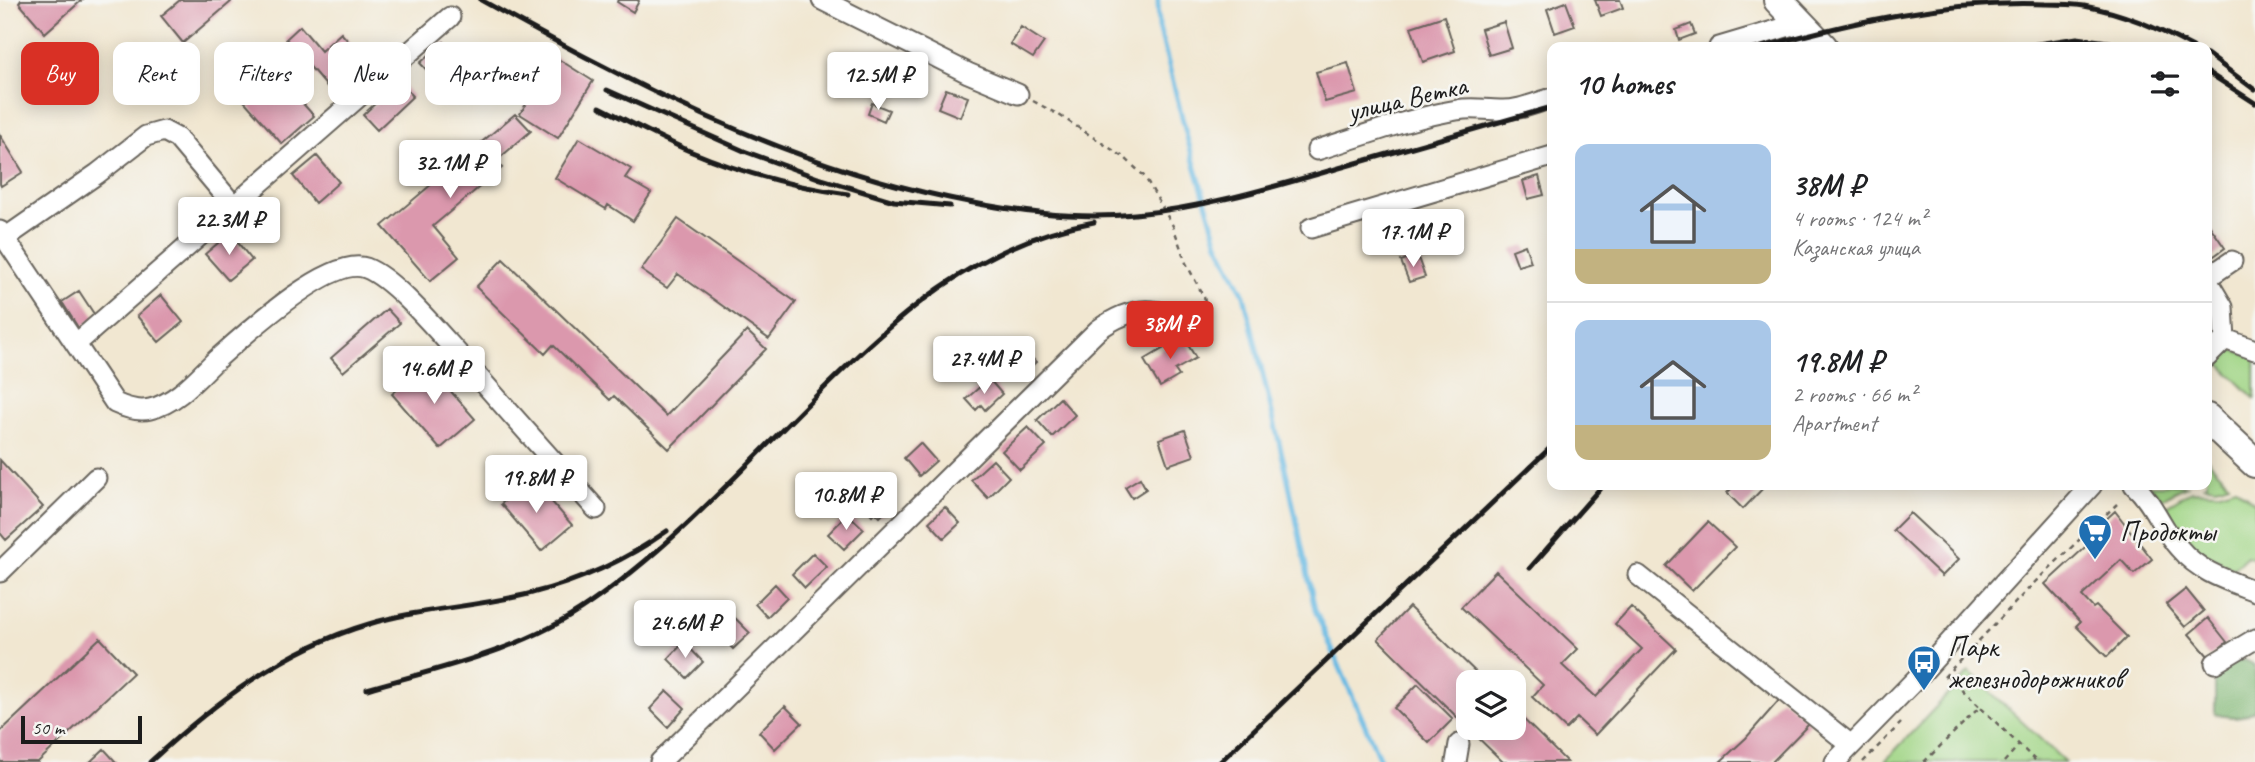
<!DOCTYPE html>
<meta charset="utf-8">
<style>
:root{--surface:#fff;--page:#f6f6f6;--text:#202124;--muted:#757577;--line:#e0e0e0;--accent:#d93025}
body{margin:0;font-family:Caveat,sans-serif;background:var(--page);color:var(--text);height:100vh;display:flex;flex-direction:column;font-size:26px;white-space:nowrap}
*{box-sizing:border-box;margin:0}
p{font-size:23px;color:var(--muted)}
.icon{flex:none;width:38px;height:38px;fill:none;stroke:currentColor;stroke-width:2;stroke-linecap:round;stroke-linejoin:round}
.map{position:relative;flex:1;overflow:hidden}
.drawer{position:absolute;left:1547px;top:42px;width:665px;height:448px;display:flex;flex-direction:column;background:var(--surface);border-radius:14px;box-shadow:0 4px 18px #0003}
.drawer>*{flex:none}
.hud{position:absolute;left:21px;top:42px;width:665px;height:63px;display:flex;gap:14px}
.controls{position:absolute;left:1456px;top:670px;display:grid;gap:14px}
.controls a{display:grid;place-items:center;width:70px;height:70px;border-radius:14px;background:var(--surface);box-shadow:0 4px 18px #0003;font-size:35px}
.scale{position:absolute;left:21px;bottom:18px;width:121px;box-sizing:border-box;padding-left:7px;border:4px solid #1c1c1c;border-top:0;font-size:19px;line-height:24px;white-space:nowrap;color:#1c1c1c;-webkit-text-stroke:5px #f6f6f2;paint-order:stroke}
.price{position:absolute;translate:-50% -60px;padding:0 16px;border-radius:7px;background:#fff;color:#222;font-size:23px;line-height:46px;filter:drop-shadow(0 2px 4px #0008)}
.price::after{content:'';position:absolute;left:50%;top:42px;width:21px;height:16px;margin-left:-10px;background:inherit;clip-path:polygon(0 0,100% 0,50% 100%)}
.price.on{background:var(--accent);color:#fff}
ul{padding:0;list-style:none}
li{display:flex;align-items:center;gap:21px;height:175px;padding:0 28px}
li+li{border-top:2px solid var(--line)}
li span{display:grid;place-items:center;flex:none;width:196px;height:140px;border-radius:14px;color:#555}
li>.icon{margin-inline-start:auto}
span .icon{width:84px;height:84px;fill:#fffc;stroke-width:1}
li b{font-size:30px}
h2{display:flex;justify-content:space-between;align-items:center;height:84px;padding:0 28px;font-size:30px}
.pill{padding:0 24px;border-radius:14px;background:var(--surface);box-shadow:0 4px 18px #0003;font-size:24px;line-height:63px}
.pill.on{background:var(--accent);color:#fff}
.map>svg:first-child{display:block}
</style>
<div class="map">
<svg width="2255" height="762" viewBox="0 0 2255 762">
<rect width="100%" height="100%" fill="#f6f6f2"/>
<filter id="ink" filterUnits="userSpaceOnUse"><feTurbulence type="fractalNoise" baseFrequency=".0143" numOctaves="2"/><feDisplacementMap in="SourceGraphic" scale="14" xChannelSelector="R" yChannelSelector="G"/><feConvolveMatrix kernelMatrix="1 2 1 2 8 2 1 2 1" color-interpolation-filters="sRGB"/></filter>
<filter id="wash" filterUnits="userSpaceOnUse"><feTurbulence type="fractalNoise" baseFrequency=".00686" numOctaves="4" result="noise"/><feDisplacementMap in="SourceGraphic" scale="28" xChannelSelector="R" yChannelSelector="G"/><feGaussianBlur stdDeviation="1.57" result="paint"/><feColorMatrix in="noise" values="0 0 0 0 0 0 0 0 0 0 0 0 0 0 0 0 0 1.4 0 .05"/><feComposite in="paint" operator="in"/></filter>
<g filter="url(#wash)">
<rect width="100%" height="100%" fill="#f1e7d1"/>
<path fill="#a2d687" stroke="#5f7952" stroke-width="2" d="M2234,350l21,7v42l-37,-37 10,-10z
M2207,459l22,24 -12,4 -15,-2h5z
M2149,485h39l-26,13z
M2235,487l20,16v56l-8,-3 -14,13 -36,-20 -11,-12 -20,-31 25,-15 29,1z
M1969,672l96,90h-181z"/>
<path fill="#81b774" stroke="#4e6a48" stroke-width="2" d="M2245,660l10,5v44c-9,10 -28,9 -40,5v-32l-3,-8 22,-13z"/>
<g fill="none" stroke-linecap="round" stroke-linejoin="round">
<path stroke="#67bae3" stroke-width="5" d="M1158,0l1,27 29,114 30,102 26,52 44,185 27,130 66,152"/>
</g>
<g id="blocks">
<path fill="#db98ad" d="M21,0h61l-37,33 -26,-30z
M180,0h49l2,2 -48,41 -22,-27z
M618,0h20l1,1 -6,11 -16,-10z
M1595,0h25l3,8 -22,8z
M1566,2l9,24 -20,7 -8,-24z
M1444,16l11,35 -32,11 -12,-35z
M1504,22l8,26 -23,7 -8,-26z
M1691,24l4,10 -16,6 -3,-10z
M300,26l21,25 20,-18 31,35 -35,30 -51,-59z
M1021,27l23,15 -11,16 -23,-14z
M444,42l20,22 -23,21 -21,-22z
M555,57l38,24 -35,57 -38,-24z
M262,58l52,58 -32,28 -51,-58z
M876,63l21,8 -7,19 -21,-8z
M1348,63l9,30 -32,9 -9,-30z
M399,81l14,15 -36,34 -14,-15z
M946,89l22,8 -8,20 -22,-9z
M872,103l17,7 -5,11 -16,-7z
M515,114l16,17 -35,30 6,7 -69,58 26,31 -29,24 -48,-55z
M0,135l23,37 -22,14 -1,-2z
M579,138l52,31 -6,9 26,15 -18,28 -25,-16 -2,4 -51,-31z
M317,156l22,26 -24,21 -22,-27z
M1539,176l5,19 -16,4 -5,-18z
M678,219l118,83 -27,37 -91,-65 -11,14 -26,-18z
M2207,222l18,26 -18,13z
M230,233l22,27 -24,20 -23,-26z
M1525,245l6,17 -13,4 -6,-16z
M1417,255l8,22 -16,5 -8,-21z
M503,259l163,157 81,-85 19,18 -97,100 -55,-53 -4,4 -57,-55 -8,9 -69,-67z
M79,291l17,26 -17,12 -17,-27z
M161,295l22,27 -24,20 -22,-26z
M387,309l13,14 -57,49 -12,-14z
M1183,337l13,21 -21,12 4,6 -19,11 -16,-27z
M1025,351l11,11 -11,10 -11,-11z
M427,364l48,55 -35,30 -48,-55z
M989,379l13,15 -17,16 -4,-5 -5,5 -10,-11z
M1060,398l15,17 -23,22 -15,-17z
M1028,427l18,19 -26,24 -18,-19z
M1185,430l9,26 -26,9 -9,-26z
M920,443l16,18 -17,15 -15,-18z
M0,460l43,47 -37,33 -6,-7z
M993,460l16,17 -21,21 -17,-18z
M531,478l41,47 -31,26 -40,-47z
M1140,478l6,11 -14,9 -7,-11z
M1735,485h31l-23,24 -16,-16z
M882,487l14,14 -16,16 -5,-5 -3,3 -9,-10z
M945,507l15,16 -16,15 -15,-16z
M2115,511l37,48 -18,15 -13,-14 -39,36 11,12 3,-2 31,31 -20,20 -31,-31 4,-4 -35,-38 62,-57 -4,-5z
M1910,513l49,46 -17,17 -49,-46z
M848,514l16,15 -20,20 -16,-15z
M1708,522l27,25 -43,44 -26,-25z
M813,553l14,14 -22,21 -13,-14z
M1496,571l82,78 -16,16 34,32 46,-48 -27,-25 16,-17 45,42 -81,86 -18,-17 -11,11 -34,-32 11,-12 -82,-78z
M775,584l12,13 -20,20 -12,-13z
M2186,589l18,22 -19,16 -19,-22z
M1409,607l77,75h-18v46l-90,-89z
M734,617l16,16 -17,16 -15,-16z
M2208,618l19,24 -18,15 -20,-23z
M100,638l33,35 -95,89h-38v-30z
M684,642l19,20 -16,16 -19,-19z
M1418,684l35,35 -24,24 -35,-35z
M667,691l18,17 -17,19 -18,-18z
M1781,698l29,25 -38,39h-52l26,-24z
M785,706l17,17 -27,26 -16,-17z
M1514,710l53,52h-64l-35,-34h46z
M104,749l12,13h-26z"/>
</g>
</g>
<g filter="url(#ink)">
<use href="#blocks" fill-opacity="0" stroke="#67635b" stroke-width="2"/>
<g fill="none" stroke-linecap="round" stroke-linejoin="round">
<g stroke="#67635b" stroke-width="23">
<path id="minor" d="M822,0l146,73 50,21
M1719,47l81,-24
M1317,150c46,-14 92,-32 140,-40 15,-3 28,0 43,0 18,1 35,-7 52,-12
M1311,228l241,-72
M0,231l115,172c11,5 23,9 35,6 27,-6 48,-32 67,-50 27,-24 114,-104 149,-91 29,11 74,66 96,90 44,51 89,101 134,151
M5,238l92,-64 49,-38 18,-5 13,7 57,68
M2207,278l25,-17
M2207,280l16,27 2,32 -18,18
M2225,339l30,11
M77,343l373,-326
M2134,485c20,18 27,43 45,63 20,24 47,32 76,43
M0,572l96,-94
M1638,575l213,170
M2215,663l40,-24
M660,762l438,-432c35,-26 60,-24 98,-4
M1456,762l3,-18
M1835,762l84,-86 173,-191"/>
</g>
<g stroke="#67635b" stroke-width="32">
<path id="highway" d="M1778,0l45,47
M2207,418l48,45"/>
</g>
<path stroke="#67635b" stroke-width="2.5" stroke-dasharray="5 5" stroke-linecap="butt" d="M1033,101l26,14 66,43 20,19 28,49 13,37 18,34 3,17
M1947,675l33,32
M1944,677l92,-96 81,-77
M1863,762l38,-39
M1924,762l56,-55 57,55
M2004,762l15,-17"/>
<use href="#minor" stroke="#fff" stroke-width="19"/>
<use href="#highway" stroke="#fff" stroke-width="28"/>
<path stroke="#1c1c1c" stroke-width="5" d="M481,0c151,84 298,162 468,198 61,13 124,22 186,16 69,-6 138,-27 204,-46 71,-20 142,-40 213,-61
M1763,47c91,-26 187,-47 283,-43 12,0 26,0 38,2 40,7 73,22 109,41
M2018,47l59,-9 70,9
M2207,54l48,36
M2207,72l48,31
M607,90l137,61 74,27 76,23 56,5
M600,107c30,15 61,32 92,45 50,21 103,35 156,42
M1530,568l73,-83
M367,689c76,-22 157,-39 222,-85 83,-57 152,-134 223,-204 82,-82 164,-157 282,-178
M150,762c64,-59 134,-113 219,-138 53,-16 109,-17 163,-31 48,-12 94,-33 135,-62
M1220,762l332,-316"/>
</g>
</g>
<defs>
<g id="supermarket-pin" transform="scale(1.75)"><path d="M0 17L-7.5 6A9.5 9.5 0 1 1 7.5 6Z" fill="#1f6fb2" stroke="#f6f6f2"/><path d="M-6-5.5h2.5l.6 2H6L4.5 2H-2.5L-4.4-4H-6ZM-1.5 3.2a1.3 1.3 0 1 0 .1 0ZM3 3.2a1.3 1.3 0 1 0 .1 0Z" fill="#fff"/></g>
<g id="bus-pin" transform="scale(1.75)"><path d="M0 17L-7.5 6A9.5 9.5 0 1 1 7.5 6Z" fill="#1f6fb2" stroke="#f6f6f2"/><path d="M-5-6H5V4H4V6H2V4H-2V6H-4V4H-5ZM-3.5-4V0h7V-4ZM-3.5 1.2v1.5H-2V1.2ZM2 1.2v1.5H3.5V1.2Z" fill="#fff"/></g>
</defs>
<g fill-rule="evenodd">
<use href="#supermarket-pin" x="2095" y="531"/>
<use href="#bus-pin" x="1924" y="662"/>
</g>
<g text-anchor="middle" dominant-baseline="central" stroke-width="5" stroke-linejoin="round" paint-order="stroke">
<g font-size="28" fill="#1c1c1c" stroke="#f6f6f2">
<text transform="translate(1407 98) rotate(-13)">улица Ветка</text>
</g>
<g font-size="28" fill="#1c1c1c" stroke="#f6f6f2" text-anchor="start">
<text x="2120" y="531">Продокты</text>
<text x="1948" y="646">Парк<tspan x="1948" dy="32">железнодорожников</tspan></text>
</g>
</g>
</svg>
<div class="controls">
<a><svg class="icon" aria-label="layers" viewBox="0 0 24 24"><path d="M12 4l9 5-9 5-9-5zM3 14l9 5 9-5"/></svg></a>
</div>
<div class="scale">50 m</div>
<b class="price" style="left:878px;top:112px">12.5M ₽</b>
<b class="price" style="left:450px;top:200px">32.1M ₽</b>
<b class="price" style="left:229px;top:257px">22.3M ₽</b>
<b class="price" style="left:1413px;top:269px">17.1M ₽</b>
<b class="price on" style="left:1170px;top:361px">38M ₽</b>
<b class="price" style="left:984px;top:396px">27.4M ₽</b>
<b class="price" style="left:434px;top:406px">14.6M ₽</b>
<b class="price" style="left:536px;top:515px">19.8M ₽</b>
<b class="price" style="left:846px;top:532px">10.8M ₽</b>
<b class="price" style="left:685px;top:660px">24.6M ₽</b>
<div class="hud">
<a class="pill on">Buy</a>
<a class="pill">Rent</a>
<a class="pill">Filters</a>
<a class="pill">New</a>
<a class="pill">Apartment</a>
</div>
<section class="drawer">
<h2>10 homes<svg class="icon" aria-label="filters" viewBox="0 0 24 24"><path d="M4 7h16M4 17h16"/><circle cx="9" cy="7" r="2"/><circle cx="15" cy="17" r="2"/></svg></h2>
<ul>
<li><span style="background:linear-gradient(#a9c7e8 75%,#c2b280 0)"><svg class="icon" aria-label="home" viewBox="0 0 24 24"><path d="M3 11l9-7 9 7M6 9v11h12V9"/></svg></span><div><b>38M ₽</b><p>4 rooms · 124 m²</p><p>Казанская улица</p></div></li>
<li><span style="background:linear-gradient(#a9c7e8 75%,#c2b280 0)"><svg class="icon" aria-label="home" viewBox="0 0 24 24"><path d="M3 11l9-7 9 7M6 9v11h12V9"/></svg></span><div><b>19.8M ₽</b><p>2 rooms · 66 m²</p><p>Apartment</p></div></li>
</ul>
</section>
</div>
